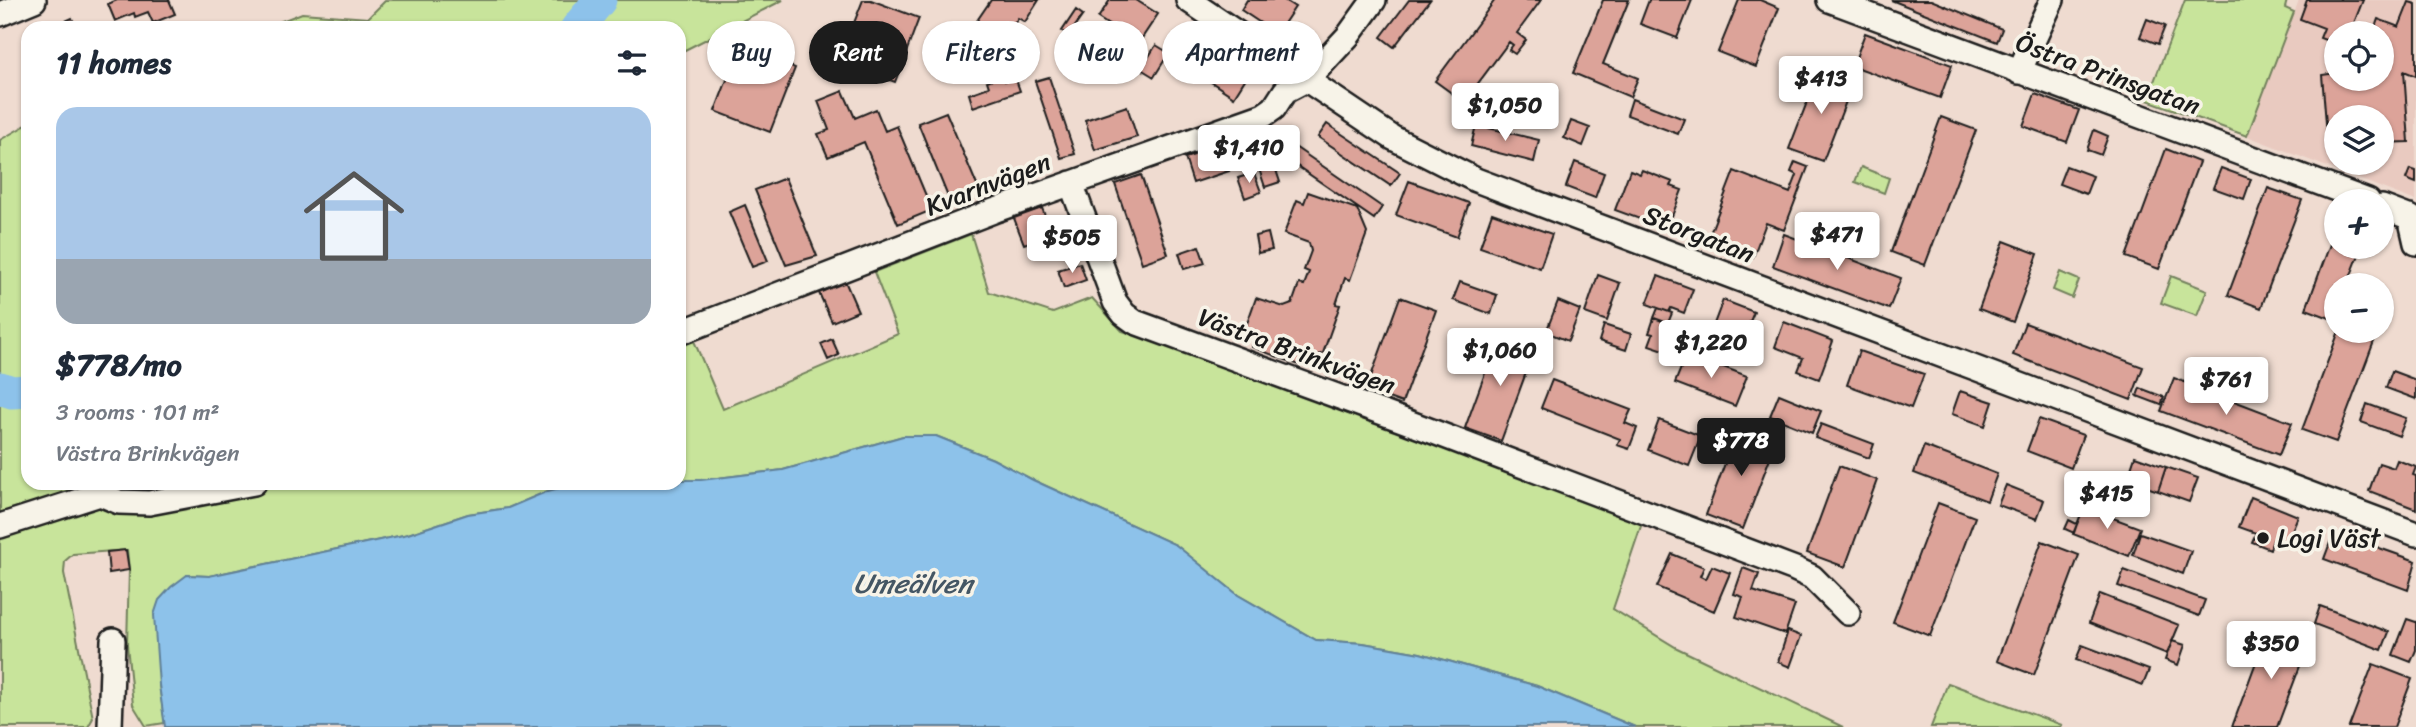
<!DOCTYPE html>
<meta charset="utf-8">
<style>
:root{--surface:#fff;--page:#f2f2f3;--text:#1f2937;--muted:#747a83;--accent:#1c1c1c}
body{margin:0;font-family:Sriracha,sans-serif;background:var(--page);color:var(--text);height:100vh;display:flex;flex-direction:column;font-size:26px;white-space:nowrap}
*{box-sizing:border-box;margin:0}
p{font-size:23px;color:var(--muted)}
.icon{flex:none;width:38px;height:38px;fill:none;stroke:currentColor;stroke-width:2;stroke-linecap:round;stroke-linejoin:round}
.map{position:relative;flex:1;overflow:hidden}
.side{position:absolute;left:21px;top:21px;width:665px;height:469px;display:flex;flex-direction:column;background:var(--surface);border-radius:21px;box-shadow:0 2px 5px #0004}
.side>*{flex:none}
.banner{position:absolute;left:707px;top:21px;width:665px;height:63px;display:flex;gap:14px}
.tools{position:absolute;left:2324px;top:21px;display:grid;gap:14px}
.tools a{display:grid;place-items:center;width:70px;height:70px;border-radius:50%;background:var(--surface);box-shadow:0 2px 5px #0004;font-size:35px}
.price{position:absolute;translate:-50% -60px;padding:0 16px;border-radius:7px;background:#fff;color:#222;font-size:23px;line-height:46px;filter:drop-shadow(0 2px 4px #0008)}
.price::after{content:'';position:absolute;left:50%;top:42px;width:21px;height:16px;margin-left:-10px;background:inherit;clip-path:polygon(0 0,100% 0,50% 100%)}
.price.selected{background:var(--accent);color:#fff}
ul{padding:0;list-style:none}
li{display:grid;align-content:center;gap:14px;height:371px;padding:0 35px}
li span{display:grid;place-items:center;height:217px;border-radius:21px;color:#555}
li>.icon{margin-inline-start:auto}
span .icon{width:126px;height:126px;fill:#fffc;stroke-width:1}
li b{font-size:30px}
h2{display:flex;justify-content:space-between;align-items:center;height:84px;padding:0 35px;font-size:30px}
.tag{padding:0 24px;border-radius:32px;background:var(--surface);box-shadow:0 2px 5px #0004;font-size:24px;line-height:63px}
.tag.selected{background:var(--accent);color:#fff}
.map>svg:first-child{display:block}
</style>
<div class="map">
<svg width="2416" height="727" viewBox="0 0 2416 727">
<rect width="100%" height="100%" fill="#efdbd0"/>
<filter id="ink" filterUnits="userSpaceOnUse"><feTurbulence type="fractalNoise" baseFrequency=".0143" numOctaves="2"/><feDisplacementMap in="SourceGraphic" scale="14" xChannelSelector="R" yChannelSelector="G"/><feConvolveMatrix kernelMatrix="1 2 1 2 8 2 1 2 1" color-interpolation-filters="sRGB"/></filter>
<g filter="url(#ink)">
<path fill="#e9cac0" fill-rule="evenodd" d="M2299,0h117v201l-169,-65zM2336,33h46v46h-46zM2336,117h46v46h-46z"/>
<path fill="#c8e49b" stroke="#72805c" stroke-width="2" d="M386,0h397l-104,53v-25h-415l38,-15 66,5z
M2185,0h102l-2,8 9,4 -47,124 -100,-36z
M28,124v359h60l31,19 135,-19h324l-30,8 -40,17 -40,6 -60,20 -199,42 -22,-1 -28,110 6,38 -19,3 -13,-21 -6,-60 2,-75 -2,-20 -54,4 -8,7 -1,12 29,145 -5,9h-88v-587z
M1861,167l28,11 -5,15 -29,-11z
M971,234l18,58 64,21 39,-15 30,33 94,29 428,157 -31,92 64,39 166,79h-208l-98,-41 -117,-33 -57,-10 -47,-3 -78,-45 -62,-50 -143,-65 -40,-21 -57,-23h-33l-120,34 -82,10h-22v-147l10,-4 34,80 175,-75 -24,-62z
M2060,272l19,8 -7,18 -19,-8z
M2171,276l36,14 -10,26 -36,-13z
M1948,683l114,42 -1,2h-130z"/>
<path fill="#8dc2ea" stroke="#608098" stroke-width="2" d="M903,436h33l57,23 40,21 143,65 62,50 78,45 47,3 57,10 117,33 98,41h-1470l-6,-42 -5,-70 5,-15 12,-13 16,-12 22,1 199,-42 60,-20 40,-6 40,-17 30,-8h101v-3h22l82,-10z"/>
<g fill="none" stroke-linecap="round" stroke-linejoin="round">
<path stroke="#8dc2ea" stroke-width="33" d="M577,28l23,-28
M0,388l12,4 16,-1"/>
</g>
<path fill="#dca399" stroke="#1c1c1c" stroke-width="2" d="M117,0h52l6,14 -22,9 -5,-11 -13,5 -1,-4 -19,8 -7,-17z
M863,0h8l48,18 -24,64 -56,-21z
M991,0h48l-14,22 -7,-4 -16,25 -28,-18z
M1110,0h26l22,14 -20,30 -40,-26z
M1247,0h37l11,7 -18,27 -36,-24z
M1409,0h21l-36,47 -13,-10z
M1495,0h46l-24,33 9,7 -11,14 -6,-4 4,-5 -4,-3 -45,60 -29,-21z
M1603,0h26l-26,64 35,14 -8,19 -57,-24z
M1649,0h43l-15,38 -37,-14z
M1739,0h21l19,8 -23,59 -38,-15z
M1891,0h40l71,29 -5,13z
M2307,0h56l-13,33h-14v11l-16,-6 4,-10 -24,-9z
M2409,2l7,2v72l-12,-5 5,71 -27,1v-26h-46v29l-8,1 -6,-72 14,-2v6h46v-10l5,-14 -5,-3v-19h-9l5,-14 21,8z
M1076,10l7,5 -14,20 -7,-4z
M72,18l4,10h-26z
M2147,19l18,7 -7,18 -18,-7z
M1865,33l87,32 -12,33 -87,-32z
M1074,34l20,13 -9,14 -23,-8z
M1156,45l13,8 -15,24 -13,-8z
M740,46l55,22 -25,64 -55,-21z
M1208,47l41,26 -15,24 -41,-27z
M1819,71l34,12 -30,78 -34,-12z
M1003,75l2,6 10,-4 5,14 -47,16 -4,-13 20,-7 -2,-6z
M1049,77l26,77 -14,4 -26,-77z
M843,91l12,27 21,-9 9,22 12,-5 35,84 -34,14 -34,-82 -36,15 -10,-23 11,-4 -11,-29z
M2035,94l44,16 -12,32 -44,-16z
M1632,99l52,20 -6,15 -51,-19z
M1127,106l10,31 -42,13 -10,-30z
M946,112l33,78 -29,12 -32,-79z
M1941,117l35,13 -51,135 -34,-13z
M1571,121l19,7 -7,18 -19,-8z
M1327,124l73,49 -9,13 -73,-49z
M1476,125l63,15 -5,22 -63,-16z
M2094,130l14,6 -7,19 -14,-5z
M1221,146l8,25 -36,12 -8,-25z
M1295,147l87,60 -8,12 -87,-60z
M2166,149l33,13 -40,107 -33,-12z
M1273,161l7,21 -15,5 -7,-21z
M1575,162l29,11 -9,25 -29,-11z
M1795,162l13,5 -24,63 -18,-7 -13,34 -45,-18 26,-68 56,22 7,-18 -6,-3z
M2066,166l27,10 -7,18 -27,-10z
M2221,168l30,11 -7,20 -31,-11z
M2410,169l6,2v12l-10,-4z
M1630,170l10,4 2,-4 31,12 -2,4 11,4 -15,39 -52,-19z
M1254,173l7,19 -16,6 -7,-20z
M1141,175l27,79 -26,9 -27,-79z
M785,178l32,78 -31,9 -31,-75z
M1409,181l60,22 -12,34 -61,-22z
M2268,188l34,12 -41,108 -33,-13z
M1308,192l49,17 10,24 -17,47 -5,-2 -9,26 4,1 -17,48 -24,12 -47,-18 5,-14 -12,-4 11,-31 28,9 8,-3 7,-20 5,1 5,-13 -5,-2 7,-19 -2,-8 -25,-9 13,-34 7,3z
M745,205l23,56 -16,6 -23,-55z
M1042,208l10,26 -5,2 2,3 -10,3 -1,-3 -14,5 -10,-26z
M1492,213l60,21 -12,34 -60,-21z
M2336,228v19h26l-15,38h-11l-1,35 -29,-11z
M1268,233l4,17 -14,3 -3,-17z
M1784,234l117,44 -12,31 -116,-43z
M2004,241l34,13 -25,68 -34,-13z
M1199,246l6,17 -21,6 -5,-16z
M1080,263l6,17 -22,8 -6,-18z
M1598,275l22,8 -13,38 -22,-8z
M1658,276l35,13 -9,24 -13,-5 -2,4 -22,-8z
M845,281l13,30 -26,11 -13,-29z
M1460,282l37,13 -6,19 -38,-14z
M1400,297l36,13 -34,93 -36,-13z
M1723,300l31,12 -10,24 -30,-12z
M1558,301l22,9 -12,31 -22,-9z
M1658,308l14,5 -4,10 -14,-5z
M1654,318l25,9 -9,25 -21,-7 4,-11 -4,-1z
M1784,322l49,19 -14,38 -21,-8 5,-13 -28,-11z
M2025,323l118,44 -12,33 -118,-45z
M1604,325l27,9 -5,16 -27,-9z
M2339,331h24l13,5 -40,106 -34,-12z
M1499,335l36,13 -34,93 -36,-13z
M832,339l7,16 -11,5 -7,-16z
M1859,351l65,23 -13,34 -64,-23z
M1687,353l60,23 -12,30 -60,-23z
M2392,371l24,9v19l-30,-11z
M2174,378l118,45 -13,32 -118,-44z
M1552,380l79,30 -6,13 12,5 -8,21 -12,-4 3,-6 -79,-31z
M2140,388l24,9 -3,8 -24,-9z
M1960,391l33,11 -8,24 -33,-12z
M1779,394l42,17 -9,22 -42,-17z
M2367,404l39,14 -7,18 -38,-14z
M2039,419l44,16 -12,33 -44,-17z
M1659,420l42,16 -12,30 -41,-16z
M1821,424l53,20 -5,14 -54,-20z
M1738,428l38,14 -33,87 -37,-14z
M1924,446l73,28 -10,27 -73,-28z
M2135,456l31,11 -8,24 -31,-11z
M2397,460l19,7 -3,8 3,1v33l-47,-18 10,-28 15,5z
M1839,466l38,14 -32,87 -38,-14z
M2166,467l32,11 -9,24 -31,-11z
M2006,485l38,15 -7,19 -39,-14z
M2251,497l47,19 -12,29 -13,-5 -3,9 -18,-7 4,-9 -17,-6z
M1938,503l37,14 -45,119 -37,-14z
M2084,507l56,21 -11,28 -56,-22z
M2069,520l8,4 -3,9 -9,-4z
M2334,532l82,29 -8,29 -84,-31z
M2140,533l51,18 -8,23 -50,-19z
M2042,541l37,14 -45,120 -37,-14z
M126,550l3,20 -20,3 -2,-21z
M1672,554l32,13 -4,9 6,3 6,-13 18,7 -16,38 -57,-24z
M1743,568l16,6 -6,17 42,14 -10,29 -49,-17 7,-20 -9,-3z
M2124,570l81,30 -6,16 -81,-30z
M2100,594l79,31 -12,29 -78,-31z
M2320,606l69,26 -7,18 -68,-26z
M2407,619l9,3v28l-5,12 -18,-7z
M2269,627l40,15 -32,85h-45z
M1788,631l13,5 -11,31 -12,-5z
M2172,641l13,4 -7,20 -13,-5z
M2082,645l67,25 -6,15 -67,-25z
M2373,664l39,15 -18,48h-45z"/>
<g fill="none" stroke-linecap="round" stroke-linejoin="round">
<g stroke="#1c1c1c" stroke-width="28">
<path id="minor" d="M1188,0l205,138 83,42 940,354
M1829,0c179,68 360,133 539,201
M0,14l34,-14
M2019,72l33,-72
M1071,183l44,119 9,12 11,8 270,99 390,148 17,8 36,36
M2382,207l34,13
M2410,217l6,26
M679,333l317,-123 268,-95 10,-7 11,-17 23,-12 40,-43 26,-36
M0,526l100,-32 19,8 30,1 105,-20
M110,727l3,-87"/>
</g>
<use href="#minor" stroke="#f7f3e8" stroke-width="23"/>
</g>
</g>
<circle fill="#1c1c1c" stroke="#f7f3e8" stroke-width="2.5" cx="2263" cy="538" r="7"/>
<g text-anchor="middle" dominant-baseline="central" stroke-width="7" stroke-linejoin="round" paint-order="stroke">
<g font-size="26" fill="#1c1c1c" stroke="#f7f3e8">
<text transform="translate(2108 74) rotate(20)">Östra Prinsgatan</text>
<text transform="translate(988 184) rotate(-21)">Kvarnvägen</text>
<text transform="translate(1699 234) rotate(21)">Storgatan</text>
<text transform="translate(1297 351) rotate(20)">Västra Brinkvägen</text>
</g>
<g font-size="26" fill="#1c1c1c" stroke="#f7f3e8" text-anchor="start">
<text x="2277" y="538">Logi Väst</text>
</g>
<g font-size="28" font-style="italic" fill="#445664" stroke="#f7f3e8">
<text x="913" y="583">Umeälven</text>
</g>
</g>
</svg>
<div class="tools">
<a><svg class="icon" aria-label="locate" viewBox="0 0 24 24"><circle cx="12" cy="12" r="6"/><path d="M12 2v4M12 18v4M2 12h4M18 12h4"/></svg></a>
<a><svg class="icon" aria-label="layers" viewBox="0 0 24 24"><path d="M12 4l9 5-9 5-9-5zM3 14l9 5 9-5"/></svg></a>
<a>+</a>
<a>−</a>
</div>
<b class="price" style="left:1821px;top:116px">$413</b>
<b class="price" style="left:1505px;top:143px">$1,050</b>
<b class="price" style="left:1249px;top:185px">$1,410</b>
<b class="price" style="left:1837px;top:272px">$471</b>
<b class="price" style="left:1072px;top:275px">$505</b>
<b class="price" style="left:1711px;top:380px">$1,220</b>
<b class="price" style="left:1500px;top:388px">$1,060</b>
<b class="price" style="left:2226px;top:417px">$761</b>
<b class="price selected" style="left:1741px;top:478px">$778</b>
<b class="price" style="left:2107px;top:531px">$415</b>
<b class="price" style="left:2271px;top:681px">$350</b>
<div class="banner">
<a class="tag">Buy</a>
<a class="tag selected">Rent</a>
<a class="tag">Filters</a>
<a class="tag">New</a>
<a class="tag">Apartment</a>
</div>
<section class="side">
<h2>11 homes<svg class="icon" aria-label="filters" viewBox="0 0 24 24"><path d="M4 7h16M4 17h16"/><circle cx="9" cy="7" r="2"/><circle cx="15" cy="17" r="2"/></svg></h2>
<ul>
<li><span style="background:linear-gradient(#a9c7e8 70%,#9aa5b1 0)"><svg class="icon" aria-label="home" viewBox="0 0 24 24"><path d="M3 11l9-7 9 7M6 9v11h12V9"/></svg></span><div><b>$778/mo</b><p>3 rooms · 101 m²</p><p>Västra Brinkvägen</p></div></li>
</ul>
</section>
</div>
